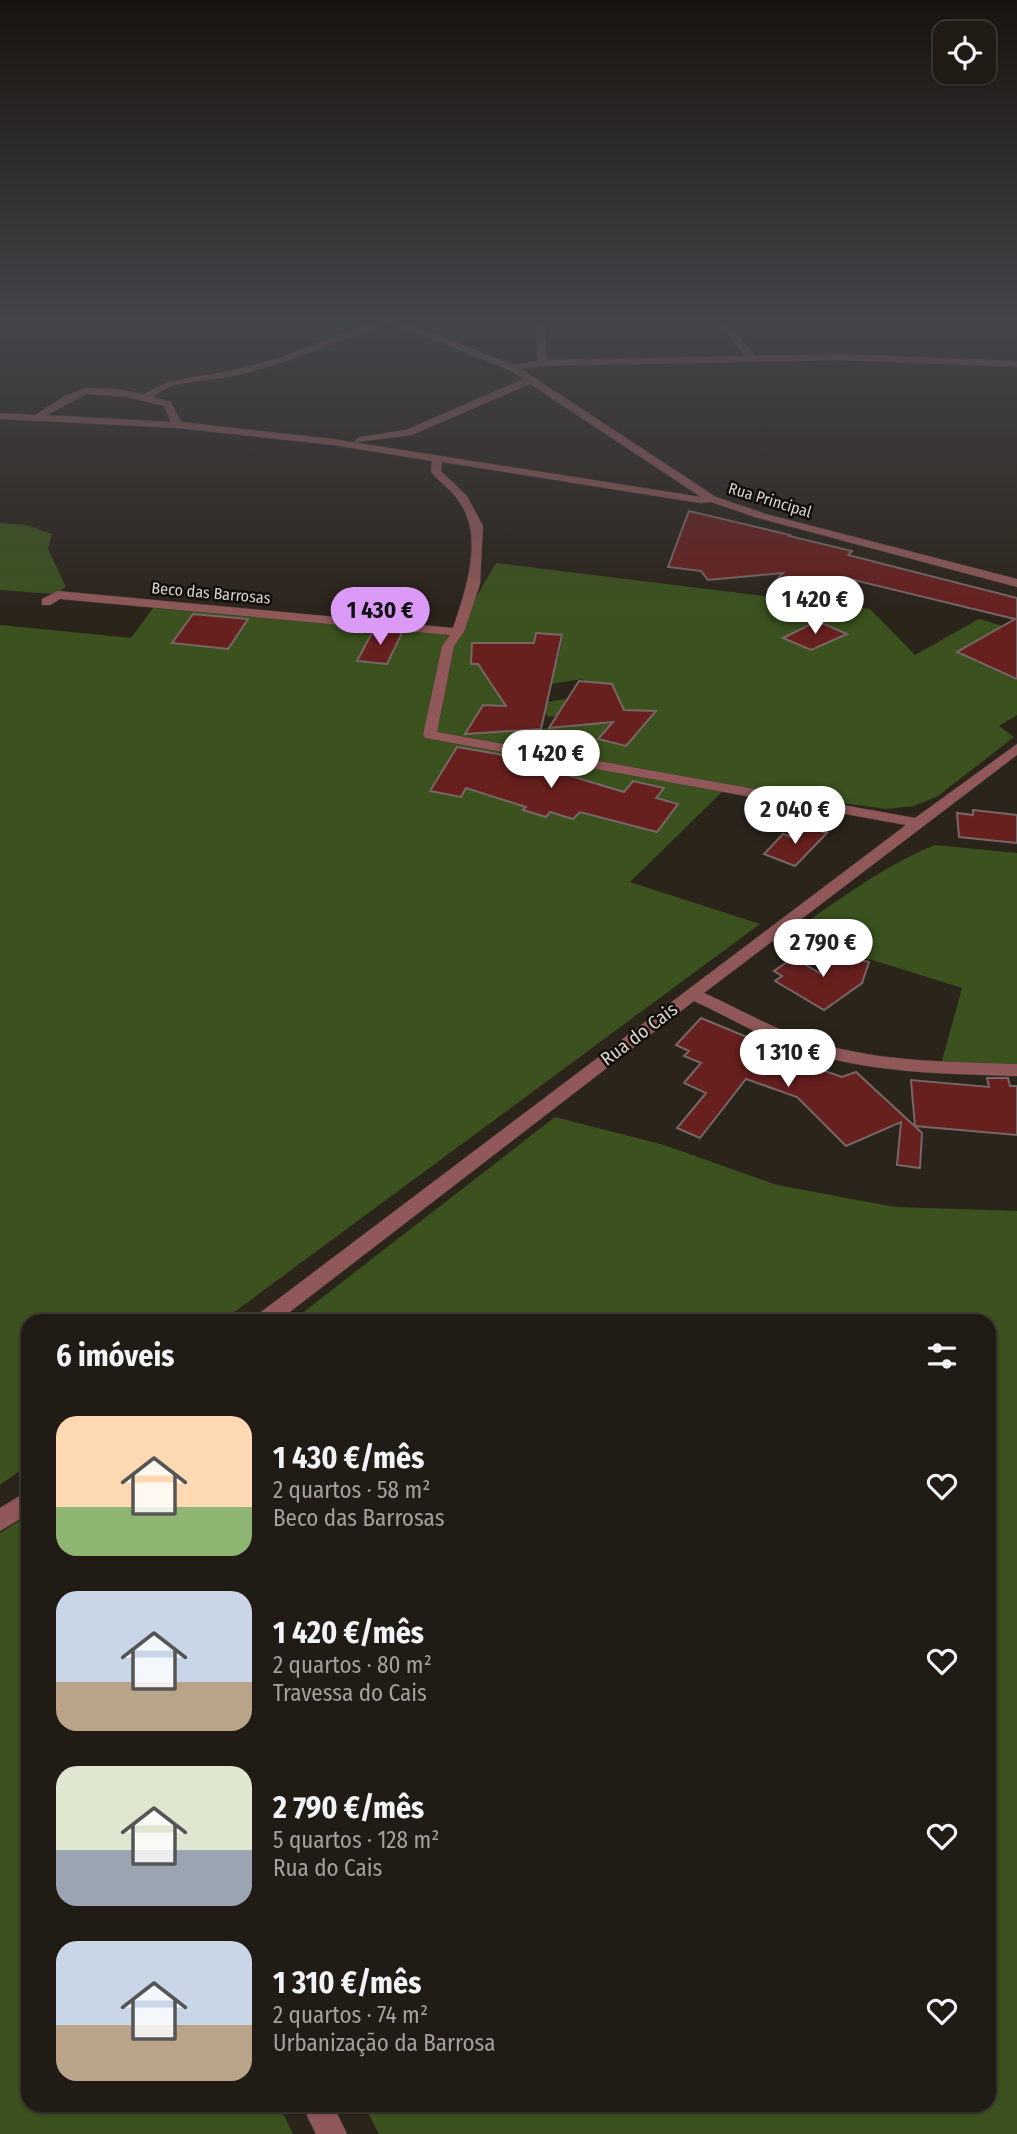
<!DOCTYPE html>
<html lang="pt">
<meta charset="utf-8">
<style>
:root{--surface:#201b14;--page:#28241d;--text:#f1f3f6;--muted:#a2a1a0;--line:#3d3934;--accent:#da9af6}
body{margin:0;font-family:"Fira Sans Condensed",sans-serif;background:var(--page);color:var(--text);height:100vh;display:flex;flex-direction:column;font-size:26px;white-space:nowrap}
*{box-sizing:border-box;margin:0}
p{font-size:23px;color:var(--muted)}
.icon{flex:none;width:38px;height:38px;fill:none;stroke:currentColor;stroke-width:2;stroke-linecap:round;stroke-linejoin:round}
.map{position:relative;flex:1;overflow:hidden}
.panel{position:absolute;left:21px;top:1314px;width:975px;height:798px;display:flex;flex-direction:column;background:var(--surface);border-radius:21px;box-shadow:0 2px 5px #0004,0 0 0 2px var(--line)}
.panel>*{flex:none}
.controls{position:absolute;left:933px;top:21px;display:grid;gap:14px}
.controls a{display:grid;place-items:center;width:63px;height:63px;border-radius:14px;background:var(--surface);box-shadow:0 2px 5px #0004,0 0 0 2px var(--line);font-size:35px}
.price{position:absolute;translate:-50% -60px;padding:0 16px;border-radius:24px;background:#fff;color:#222;font-size:23px;line-height:46px;filter:drop-shadow(0 2px 4px #0008)}
.price::after{content:'';position:absolute;left:50%;top:42px;width:21px;height:16px;margin-left:-10px;background:inherit;clip-path:polygon(0 0,100% 0,50% 100%)}
.price.on{background:var(--accent);color:#111}
ul{padding:0;list-style:none}
li{display:flex;align-items:center;gap:21px;height:175px;padding:0 35px}
li span{display:grid;place-items:center;flex:none;width:196px;height:140px;border-radius:21px;color:#555}
li>.icon{margin-inline-start:auto}
span .icon{width:84px;height:84px;fill:#fffc;stroke-width:1}
li b{font-size:30px}
h2{display:flex;justify-content:space-between;align-items:center;height:84px;padding:0 35px;font-size:30px}
.map>svg:first-child{display:block}
</style>
<div class="map">
<svg width="1017" height="2134" viewBox="0 0 1017 2134">
<rect width="100%" height="100%" fill="#2b241b"/>
<path fill="#3b521e" fill-rule="evenodd" d="M0,523l26,2 26,9 -4,15 18,38 -12,7 -54,-4z
M496,563l374,46 45,46 64,-36 38,11v85l-18,11 15,11 -76,59 -24,10 -28,3 -159,-22 -97,95 130,42 -538,397h-194v144l-28,20v-860l131,13 25,-34 300,28zM537,633l26,2 -5,25 -31,-2zM583,679l6,16 -47,8 6,14 42,-4 5,10 -54,6 -43,-37z
M935,845l82,8v217l-77,-2 22,-80 -173,-54c48,-32 93,-68 146,-89z
M555,1117l109,28 113,40 118,22 122,4v923h-638l-15,-29h625v-784h-697z
M28,1515v590h251l14,29h-293v-601z"/>
<path fill="#68201f" stroke="#766766" stroke-width="2" d="M689,511l101,24 -1,1 63,15 -4,4 169,43v81l-60,-27 58,-33 -161,-39 -22,25 -64,-16 15,-16 -75,7 -7,-9 -33,-4z
M193,614l55,5 -20,30 -56,-6z
M817,621l30,13 -36,16 -28,-12z
M373,631l29,2 -15,31 -30,-3z
M536,633l26,2 -21,94 -76,5 18,-29 23,1 -28,-42h-7l1,-21h62z
M579,681l33,3 12,26 32,1 -30,35 -28,-7 15,-17 -64,6z
M457,747l41,7 126,38 9,-11 31,7 -8,10 22,6 -21,28 -77,-20 -7,7 -23,-7 -4,5 -23,-7 3,-3 -60,-19 -5,9 -31,-6z
M973,810l44,5v28l-58,-6 -2,-24 16,2z
M802,826l25,7 -32,33 -31,-12 19,-20 8,3z
M827,953l42,9 -7,21 -38,27 -49,-29 7,-5 -8,-5 19,-13 27,15z
M701,1018l53,22 -4,5 92,32 14,-5 66,61 -2,35 -23,-3 4,-43 -55,24 -49,-49 -51,-18 -46,59 -23,-10 29,-35 -22,-10 17,-20 -17,-7 5,-5 -13,-6z
M987,1078h21l2,8h7v49l-102,-9 -4,-46 78,7z"/>
<g fill="none" stroke-linecap="round" stroke-linejoin="round">
<g stroke="#474038" stroke-width="1">
<path id="minor" d="M383,318h12l118,47 25,-4 -3,-43h8l4,42 198,-4 -30,-38h9l31,38 86,-2 176,7v6l-176,-7 -298,6 -22,3 195,128 50,17 251,65v8l-259,-69 -47,-16 -11,1 -258,-41 -1,9 26,25 16,30 -3,58 -16,48 -10,14 -17,86 478,86 102,-74v11l-313,238c38,17 74,39 114,50 64,19 133,19 199,21v12c-71,-2 -143,-3 -212,-24 -39,-12 -74,-34 -111,-51l-416,320h-24l3,-6 649,-490 -481,-87 -2,-3 19,-89 8,-11 -390,-36 -10,6h-8v-6l16,-8 395,37c13,-39 32,-92 5,-128 -7,-11 -19,-18 -27,-28l1,-11 -99,-16 -156,-17 -177,-9v-6l35,2 30,-19 21,-8 29,1 29,5 23,-12 73,-13 41,-12zM390,322l119,48 14,9 -117,51 -46,7 -5,3 1,2 56,-7 118,-51 171,113 -368,-58 -152,-17 -10,-20 -18,-5c17,-15 41,-15 62,-18 61,-9 117,-36 175,-57zM87,394l40,3 37,9 7,16 -124,-7z
M28,1491v23l-28,17v-23z
M302,2105h31l14,29h-31z"/>
</g>
<use href="#minor" fill="#905858" fill-rule="evenodd"/>
</g>
<linearGradient id="sky" x2="0" y2="1"><stop stop-color="#18140f"/><stop offset="0.52" stop-color="#44454a"/><stop offset="1" stop-color="#44454a" stop-opacity="0"/></linearGradient>
<rect width="1017" height="617" fill="url(#sky)"/>
<g text-anchor="middle" dominant-baseline="central" stroke-width="5" stroke-linejoin="round" paint-order="stroke">
<g font-size="16" fill="#d8d3ce" stroke="#110e0a">
<text transform="translate(770 500) rotate(17)">Rua Principal</text>
<text transform="translate(211 593) rotate(5)">Beco das Barrosas</text>
</g>
<g font-size="19" fill="#d8d3ce" stroke="#110e0a">
<text transform="translate(639 1034) rotate(-37)">Rua do Cais</text>
</g>
</g>
</svg>
<div class="controls">
<a><svg class="icon" aria-label="locate" viewBox="0 0 24 24"><circle cx="12" cy="12" r="6"/><path d="M12 2v4M12 18v4M2 12h4M18 12h4"/></svg></a>
</div>
<b class="price" style="left:815px;top:636px">1 420 €</b>
<b class="price on" style="left:380px;top:647px">1 430 €</b>
<b class="price" style="left:551px;top:790px">1 420 €</b>
<b class="price" style="left:795px;top:846px">2 040 €</b>
<b class="price" style="left:823px;top:979px">2 790 €</b>
<b class="price" style="left:788px;top:1089px">1 310 €</b>
<section class="panel">
<h2>6 imóveis<svg class="icon" aria-label="filters" viewBox="0 0 24 24"><path d="M4 7h16M4 17h16"/><circle cx="9" cy="7" r="2"/><circle cx="15" cy="17" r="2"/></svg></h2>
<ul>
<li><span style="background:linear-gradient(#ffd9b3 65%,#8fb573 0)"><svg class="icon" aria-label="home" viewBox="0 0 24 24"><path d="M3 11l9-7 9 7M6 9v11h12V9"/></svg></span><div><b>1 430 €/mês</b><p>2 quartos · 58 m²</p><p>Beco das Barrosas</p></div><svg class="icon" aria-label="heart" viewBox="0 0 24 24"><path d="M12 20l-8-8c-3-5 5-10 8-4 3-6 11-1 8 4z"/></svg></li>
<li><span style="background:linear-gradient(#c9d6e8 65%,#b9a48a 0)"><svg class="icon" aria-label="home" viewBox="0 0 24 24"><path d="M3 11l9-7 9 7M6 9v11h12V9"/></svg></span><div><b>1 420 €/mês</b><p>2 quartos · 80 m²</p><p>Travessa do Cais</p></div><svg class="icon" aria-label="heart" viewBox="0 0 24 24"><path d="M12 20l-8-8c-3-5 5-10 8-4 3-6 11-1 8 4z"/></svg></li>
<li><span style="background:linear-gradient(#dfe7d0 60%,#9aa5b1 0)"><svg class="icon" aria-label="home" viewBox="0 0 24 24"><path d="M3 11l9-7 9 7M6 9v11h12V9"/></svg></span><div><b>2 790 €/mês</b><p>5 quartos · 128 m²</p><p>Rua do Cais</p></div><svg class="icon" aria-label="heart" viewBox="0 0 24 24"><path d="M12 20l-8-8c-3-5 5-10 8-4 3-6 11-1 8 4z"/></svg></li>
<li><span style="background:linear-gradient(#c9d6e8 60%,#b9a48a 0)"><svg class="icon" aria-label="home" viewBox="0 0 24 24"><path d="M3 11l9-7 9 7M6 9v11h12V9"/></svg></span><div><b>1 310 €/mês</b><p>2 quartos · 74 m²</p><p>Urbanização da Barrosa</p></div><svg class="icon" aria-label="heart" viewBox="0 0 24 24"><path d="M12 20l-8-8c-3-5 5-10 8-4 3-6 11-1 8 4z"/></svg></li>
</ul>
</section>
</div>
